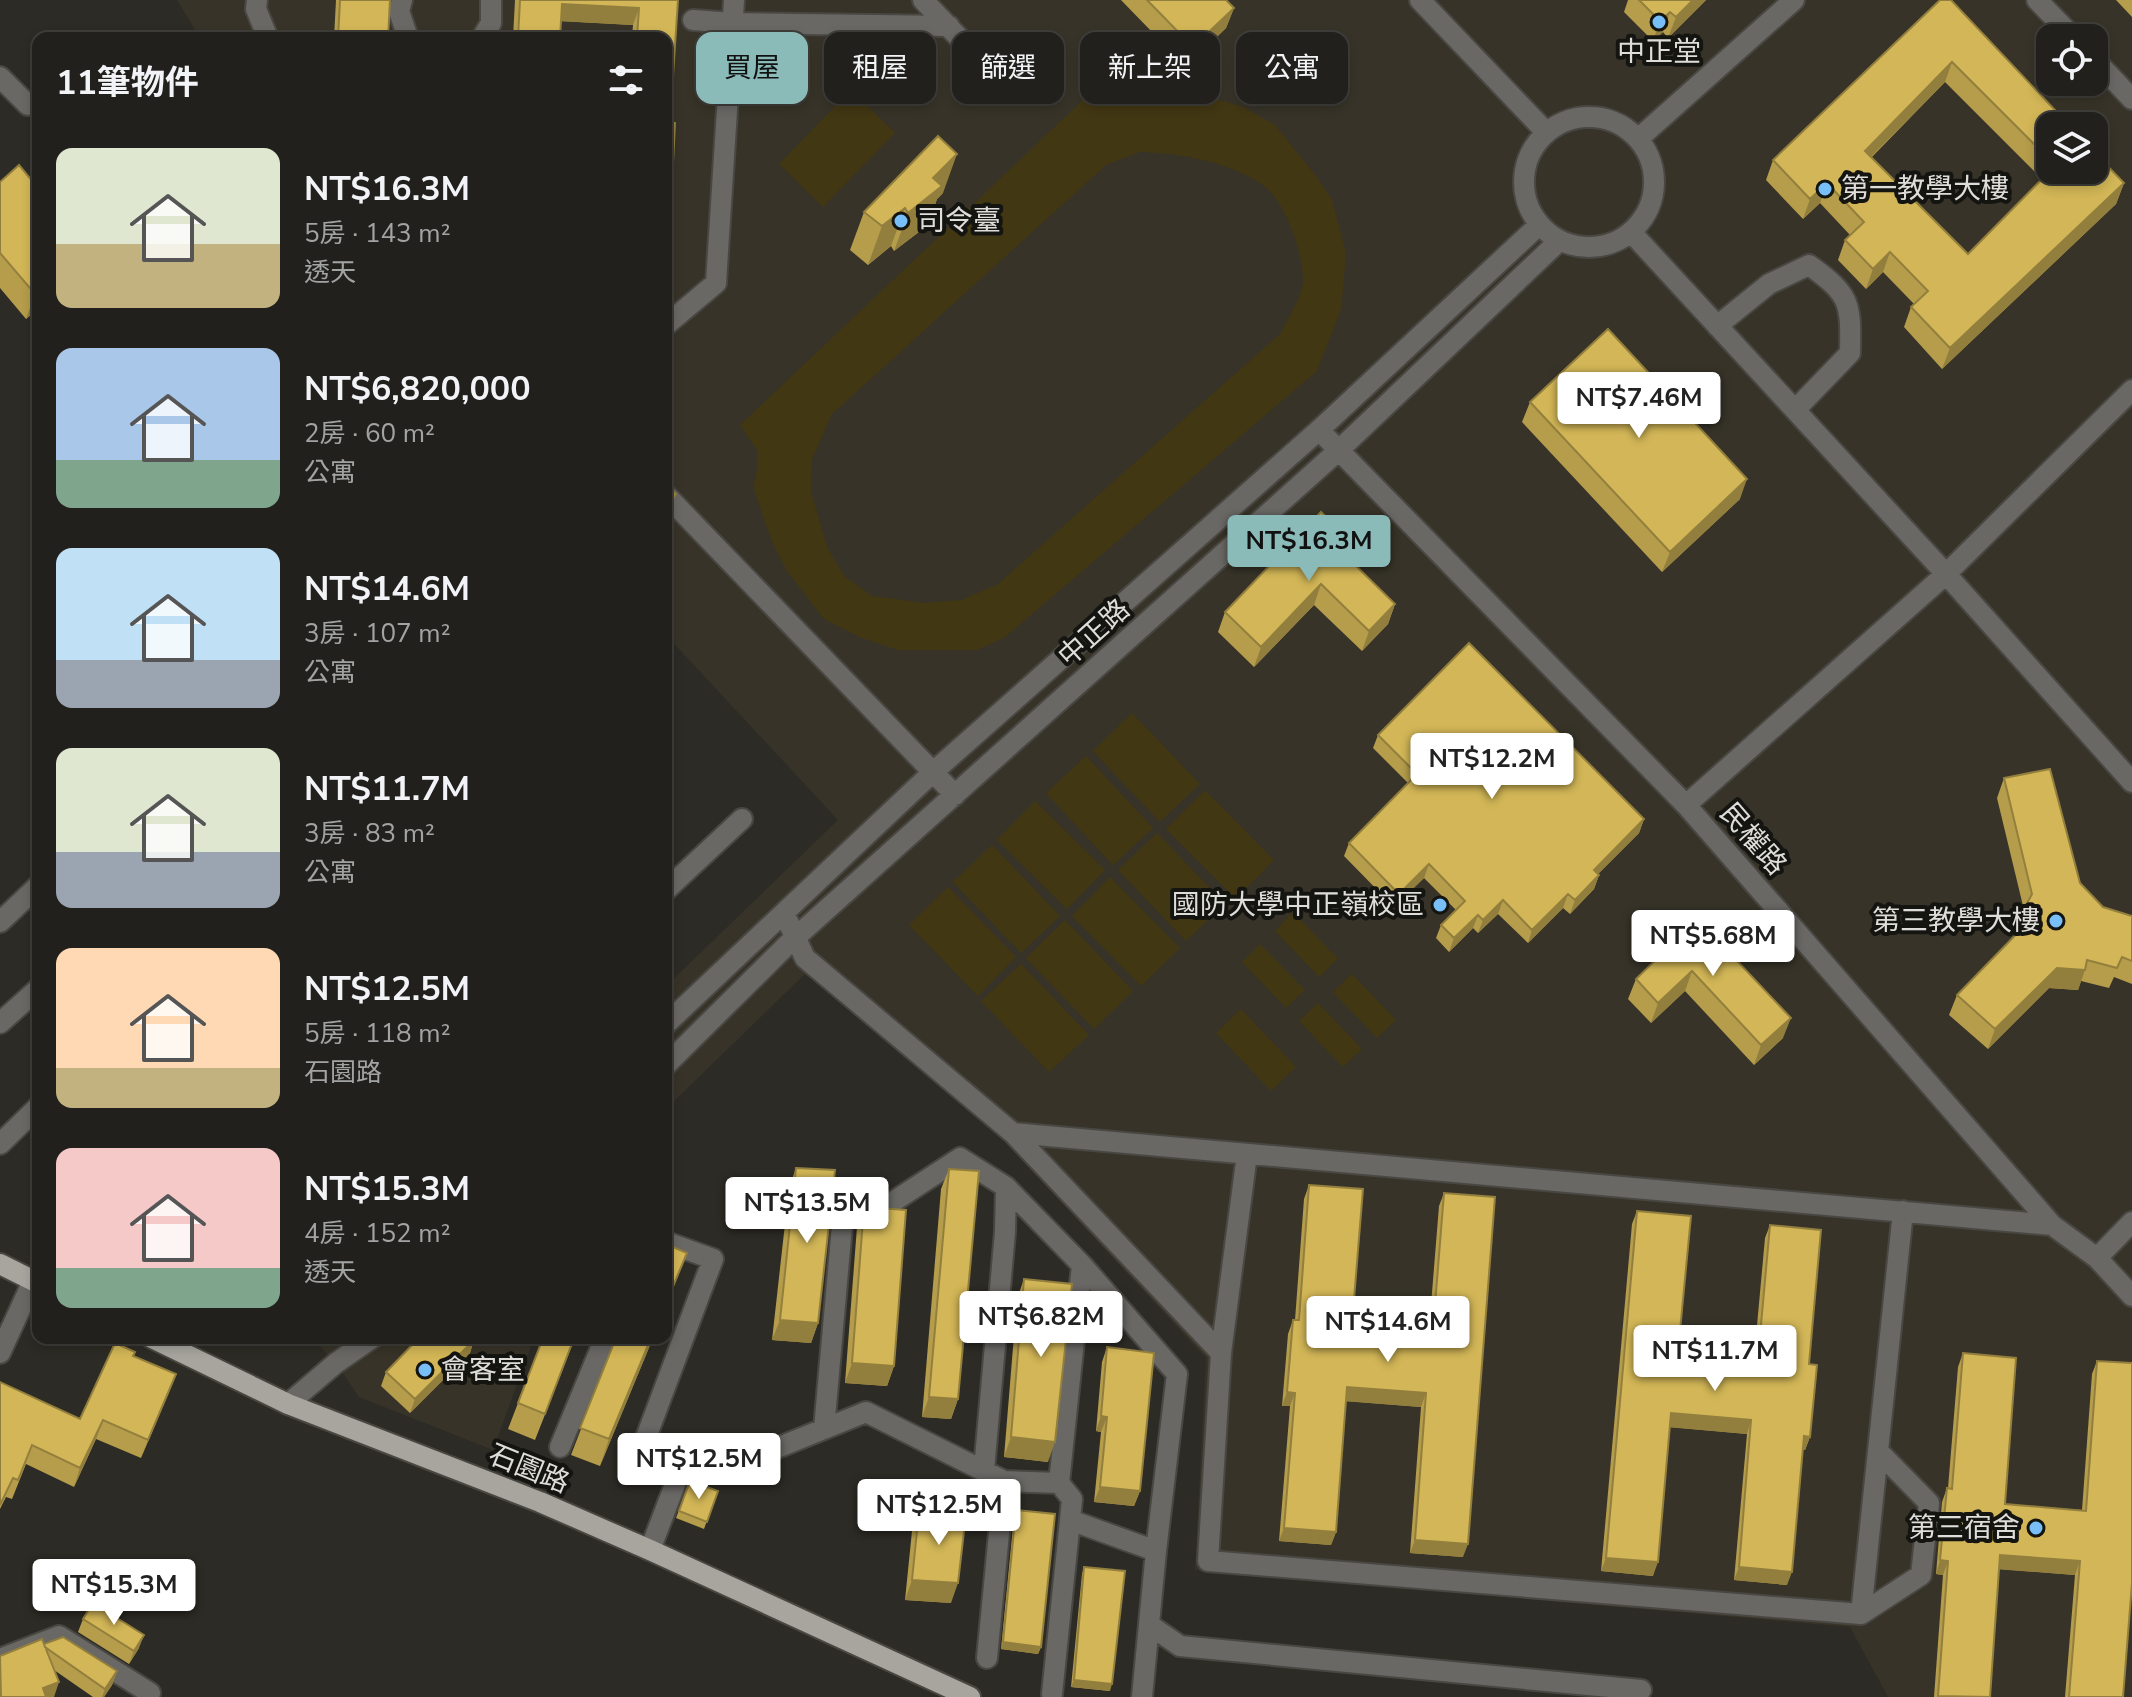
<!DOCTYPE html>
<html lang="zh-TW">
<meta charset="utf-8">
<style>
:root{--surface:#22201c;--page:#2e2d29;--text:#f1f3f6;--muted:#a2a3a3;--line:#3f3e3b;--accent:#8bbbb9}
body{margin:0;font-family:"Nunito Sans","Noto Sans TC",sans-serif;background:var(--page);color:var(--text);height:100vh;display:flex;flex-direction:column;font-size:30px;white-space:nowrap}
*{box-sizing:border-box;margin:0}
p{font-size:26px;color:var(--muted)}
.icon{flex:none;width:44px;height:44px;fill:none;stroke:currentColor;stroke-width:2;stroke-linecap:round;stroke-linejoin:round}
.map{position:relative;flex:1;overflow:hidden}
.drawer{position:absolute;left:32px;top:32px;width:640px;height:1312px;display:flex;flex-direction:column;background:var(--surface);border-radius:16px;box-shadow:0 4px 12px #0003,0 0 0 2px var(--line)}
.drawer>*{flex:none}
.hud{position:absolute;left:696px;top:32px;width:760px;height:72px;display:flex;gap:16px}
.buttons{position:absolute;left:2036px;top:24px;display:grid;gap:16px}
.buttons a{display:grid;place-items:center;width:72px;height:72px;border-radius:16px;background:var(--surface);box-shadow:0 4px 12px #0003,0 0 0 2px var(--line);font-size:40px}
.price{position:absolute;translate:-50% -68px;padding:0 18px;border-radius:8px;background:#fff;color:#222;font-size:26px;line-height:52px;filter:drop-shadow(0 2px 4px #0008)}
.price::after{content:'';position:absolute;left:50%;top:48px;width:24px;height:18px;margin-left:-12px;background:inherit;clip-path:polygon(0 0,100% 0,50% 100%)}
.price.on{background:var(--accent);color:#111}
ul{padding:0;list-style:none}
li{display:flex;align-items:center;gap:24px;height:200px;padding:0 24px}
li span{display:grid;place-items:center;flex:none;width:224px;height:160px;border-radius:16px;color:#555}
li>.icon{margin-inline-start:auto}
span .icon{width:96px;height:96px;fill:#fffc;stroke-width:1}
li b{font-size:34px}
h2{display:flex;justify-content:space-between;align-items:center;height:96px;padding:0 24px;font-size:34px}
.chip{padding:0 28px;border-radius:16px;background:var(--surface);box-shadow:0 4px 12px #0003,0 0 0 2px var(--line);font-size:28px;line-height:72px}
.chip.on{background:var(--accent);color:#111}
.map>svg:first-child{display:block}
</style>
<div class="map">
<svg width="2132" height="1697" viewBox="0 0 2132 1697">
<rect width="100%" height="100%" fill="#2d2b25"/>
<path fill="#373328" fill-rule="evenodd" d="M177,0h1955v1697h-244l-38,-70 -655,-57 11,-212 -204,-219 -194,-168 -142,138v-123l172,-166 -172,-185v-597h-466zM2050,38h44v44h-44zM2050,126h44v44h-44z
M312,1338h222l-41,112 -134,-53 -23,-34z"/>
<path fill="#423713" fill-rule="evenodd" d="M1120,65l23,27 2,6 26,-3 46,4 28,9 30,17 41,51 16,24 14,54 -5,55 -24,62 -313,267 -27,12h-79l-39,-13 -35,-18 -37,-48 -15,-29 -19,-55 4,-17v-20l-17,-25zM1140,152c38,1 92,10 124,34 22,17 40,69 39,96 -1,15 -15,36 -22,51l-283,251 -37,16 -36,3 -53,-7 -28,-20 -17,-29 -16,-56 1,-31 19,-45 275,-250z
M851,90l44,43 -72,74 -44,-43z
M1132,713l68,71 -40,38 -67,-71z
M1086,756l67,72 -40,37 -67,-72z
M1205,790l69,70 -38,39 -70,-70z
M1035,801l70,69 -38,39 -70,-69z
M1157,833l68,71 -39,37 -68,-71z
M992,845l68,71 -39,37 -68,-71z
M1110,877l70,71 -39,38 -69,-70z
M948,887l68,70 -38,39 -69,-71z
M1293,912l45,47 -19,18 -44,-46z
M1065,920l68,71 -39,38 -68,-71z
M1260,944l45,46 -19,18 -44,-46z
M1021,964l68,71 -40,37 -68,-71z
M1352,974l44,46 -19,18 -44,-46z
M1318,1003l44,46 -19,18 -44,-46z
M1241,1009l55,58 -25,24 -55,-58z"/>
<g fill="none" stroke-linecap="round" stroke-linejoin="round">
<g stroke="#494742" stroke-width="24">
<path id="minor" d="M257,0l-1,9 12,29
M402,0l-3,11 9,27
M923,0l84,88
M1420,0l126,132
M2037,0l37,38
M693,20l39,3 217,3
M482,38l9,-15v-23
M2094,59l38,40
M0,77l28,28
M1524 182a65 65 0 1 1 130 0a65 65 0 1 1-130 0Z
M1638,139l156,-139
M1631,232l315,342 186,208
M666,325l50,-42 18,-283
M1717,326l52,-42 40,-19c42,30 42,38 41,88l-55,57
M1319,430l367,375 366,420 45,33 35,38
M666,495l289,300
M1686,805l260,-231 186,-184
M666,890l76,-71
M784,913l21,45 208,175 1039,92
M0,922l38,-36
M0,1023l38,-34
M666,1024l266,-251 387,-343 220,-205
M666,1065l121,-120 552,-495 220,-209
M1013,1133l208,220 -13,208 653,53 42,-403
M0,1144l38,-37
M1006,1187l76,78 95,109 -21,177 -86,-31 2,-21 -13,-16 23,-218
M666,1242l47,17 -75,200 41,15
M2097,1258l35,-36
M0,1353l33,-72
M1221,1353l26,-199
M288,1404l48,-41 36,-25
M824,1429l19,-214 39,-6 78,-51 46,29 -1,45 -21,238
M560,1447l45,-109
M1004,1481l55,2
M650,1550l29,-76 36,-1 151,-61 138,69 -17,177
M1861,1614l60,-39 8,-72 -51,-52
M1151,1626l29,20 461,44
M0,1659l59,-23 91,57
M1052,1694l18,-174
M1142,1697l14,-146"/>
</g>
<g stroke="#494742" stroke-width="24">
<path id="major" d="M0,1264l38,19
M152,1338l136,66 252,98 110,48 320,147"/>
</g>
<use href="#minor" stroke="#696865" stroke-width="20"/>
<use href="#major" stroke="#a7a59e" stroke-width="20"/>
</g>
<path fill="#b59d4b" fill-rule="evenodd" d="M336,0h54l-2,38h-54z
M515,0h163l-8,122 1,81 -5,13v-178h-34l1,-13 -72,-4 -1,17h-47z
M1121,0h105l8,8 -8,20 -40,39z
M1628,0h78l-38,38 -5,-6 -10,9 -29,-29z
M1940,0l110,126v44l74,13 -8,21 -174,165 -38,-42 7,-20 3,-3 -31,-32 -17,17 -28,-29 7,-20 5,-5 -30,-32 -17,16 -37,-39 7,-20zM1945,82l97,97 -74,75 -97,-96z
M2116,0h16v17z
M19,165l19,144 -12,10 -26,-31v-106z
M943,193l-6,6 -9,26 -34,26 -3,-5 -23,19 -18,-15 14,-38z
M1530,402l210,97 -78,73 -140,-150z
M1359,549l-5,15 41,40 -7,20 -26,27 -48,-46 -60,62 -36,-35 7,-20z
M1378,735l266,84 -5,14 -41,41 1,1 -5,14 -24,25 -7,-6 -35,35 -30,-29 -20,19 -5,-5 -24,24 -13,-14 5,-13 15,-15 -32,-32 -30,29 -50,-51 5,-13 59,-60 -35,-35z
M2004,778l76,105 23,24 29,9v68l-18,-7 -5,11 -28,-7 -3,9 -29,-2 -61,61 -39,-34 8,-20 62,-64 -2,-2 7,-19 -27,-112z
M1661,940l122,98 -29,27 -69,-74 -34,32 -23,-24 8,-20 18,-18 -1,-1z
M796,1168l22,155 -7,20 -39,-3 17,-152z
M949,1169l9,230 -7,20 -29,-2 19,-228z
M1309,1185l42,151 77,6 11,-136 5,-13 19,364 -53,-4 11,-146 -75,-6 -10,131 -5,13 -52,-4 11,-135h-8l6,-72 5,-14h2l9,-121z
M864,1207l30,159 -7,20 -42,-3 12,-156z
M1637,1211l40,151 76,7 12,-131 5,-13 39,139 1,73 -5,13h-2l-16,135 -53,-5 13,-146 -77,-7 -17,149 -52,-5 31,-347z
M1024,1279l24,183 -44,-5 13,-158z
M418,1338h55l1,2 -4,13 -60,60 -29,-27 5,-14z
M575,1338l-40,102 -27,-11 10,-26z
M616,1338h37l-53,128 -29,-11z
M1107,1347l33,144 -6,15 -40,-4 7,-70 -5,-1 6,-69z
M1963,1353l42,151 77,6 10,-136 5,-13 26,336h-58l10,-122 -76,-6 -9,128h-56l9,-122 -7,-1 6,-72 5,-14h1l10,-121z
M134,1356l35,36 -28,66 -45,-19 -22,48 -48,-23 -14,35 -6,-2 -6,12v-127l80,37z
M690,1481l28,10 -14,38 -28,-11z
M1016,1510l25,137 -3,7 -37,-5 13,-132z
M919,1511l32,92 -46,-3 7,-69z
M1084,1567l26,124 -39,-4 11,-113z
M83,1619l56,29 -10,16 -51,-32z
M44,1644l73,27 -5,14 -8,12h-11l-39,-27v27h-54v-41z"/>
<path fill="#937f3d" d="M1693,0h13l-38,38 8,-21z
M562,4l77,4 -6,17 -77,-4z
M1234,8l-8,20 -40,39 7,-20z
M1670,12l-7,20 -10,9 7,-20z
M1952,62l-7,20 -88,89 8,-20z
M957,154l-14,39 -6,6 -9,26 -34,26 14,-38 25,-35z
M1827,183l-7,20 -17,16 7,-20z
M2124,183l-8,21 -174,165 8,-21z
M666,203h5l-5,13z
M905,208l-14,38 -23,19 14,-39z
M1890,252l-7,20 -17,17 7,-20z
M38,292v17l-12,10 9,-25z
M1747,479l-7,20 -78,73 8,-20z
M676,494l-10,28v-14z
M1359,549l-7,20 -3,-10z
M1321,584l-7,21 -60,62 7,-20z
M1395,604l-7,20 -26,27 7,-20z
M1644,819l-5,14 -50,50 5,-13z
M1429,864l-5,14 -30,29 5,-13z
M1599,875l-5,14 -24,25 5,-14z
M1568,894l-5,14 -35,35 4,-13z
M1503,900l-5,14 -20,19 5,-13z
M1478,915l-5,13 -24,24 5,-14z
M2057,968l28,2 -7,20 -29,-2 -61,61 7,-20z
M1692,971l-7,20 -34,32 7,-20z
M1791,1018l-8,20 -29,27 7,-20z
M687,1253l-10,26 -11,27v-3z
M780,1320l38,3 -7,20 -39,-3z
M651,1338h2l-53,128 9,-27z
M474,1340l-4,13 -60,60 5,-14z
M852,1363l42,3 -7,20 -42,-3z
M176,1374l-7,18 -28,66 7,-18z
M1347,1387l79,6 -5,14 -79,-6z
M1287,1392l8,1 -5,13h-8z
M929,1397l29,2 -7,20 -29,-2z
M1671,1413l80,7 -4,14 -81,-7z
M1101,1416l6,1 -6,15 -5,-1z
M103,1420l-7,19 -22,48 6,-19z
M1804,1436l6,1 -5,13h-6z
M1011,1437l44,5 -7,20 -44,-5z
M1100,1487l40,4 -6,15 -40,-4z
M1284,1528l52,4 -5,13 -52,-4z
M1415,1540l53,4 -5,13 -53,-4z
M2000,1555l80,6 -5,14 -80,-6z
M1606,1558l52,4 -5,14 -52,-5z
M1940,1560l8,1 -5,14 -7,-1z
M1739,1567l53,5 -5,13 -53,-5z
M912,1580l46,3 -7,20 -46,-3z
M144,1635l-5,13 -10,16 5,-13z
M1003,1642l38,5 -3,7 -37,-5z
M117,1671l-5,14 -8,12h-2l3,-8z
M1074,1680l38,4 -2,7 -39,-4z
M59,1682l-5,15h-14l3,-9z"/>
<path fill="#d2b657" stroke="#937f3d" stroke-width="2" d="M340,0h50l-2,38h-50z
M520,0h158l-8,122 5,1 -4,80h-5v-165h-29l2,-30 -77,-4 -2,34h-42z
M1147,0h79l8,8 -41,39z
M1639,0h54l-17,17 -6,-5 -10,9z
M1940,0h11l119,126h-20v34l-98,-98 -87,89 103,103 83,-84h43v-18l30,31 -174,165 -39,-41 17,-16 -38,-39 -17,17 -28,-29 19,-18 -37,-39 -17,16 -37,-39z
M938,136l19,18 -24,24 9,8 -34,27 -3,-5 -23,18 -18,-14z
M19,165l19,23v104l-3,2 -35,-41v-71z
M1608,329l139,150 -77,73 -140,-150z
M666,484l10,10 -10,14z
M1321,512l38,37 -10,10 46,45 -26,27 -48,-47 -60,63 -36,-35z
M1469,643l175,176 -50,51 5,5 -24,25 -7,-6 -36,36 -29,-30 -20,20 -5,-5 -24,23 -13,-13 24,-24 -36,-37 -30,30 -50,-51 68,-69 -39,-39z
M2050,769l30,114 23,24 29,9v45l-10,-4 -5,11 -30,-8 -2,10 -28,-2 -62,61 -38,-34 76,-78 -9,-8 8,-15 -28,-116z
M1691,912l100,106 -30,27 -69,-74 -34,32 -22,-24 32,-31 -7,-8z
M796,1168l39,2 -17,153 -38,-3z
M949,1169l30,2 -21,228 -29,-2z
M1309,1185l54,4 -12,147 81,6 12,-149 51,4 -27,347 -53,-4 11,-147 -79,-6 -11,145 -52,-4 11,-135 -8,-1 6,-72h6z
M864,1207l42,3 -12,156 -42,-3z
M1637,1211l54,5 -14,146 80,7 13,-144 51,5 -12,134 8,1 -7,72 -6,-1 -12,136 -53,-5 12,-147 -80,-7 -13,149 -52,-4z
M666,1244l21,9 -21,50z
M1024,1279l48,5 -17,158 -44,-5z
M419,1338h54l1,2 -59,59 -29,-27z
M543,1338h31l-29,76 -27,-11z
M616,1338h35l-42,101 -29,-11z
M115,1343l20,9 -2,4 43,18 -28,66 -45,-20 -23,48 -48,-23 -14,35 -5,-2 -13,27v-123l80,37z
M1107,1347l47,6 -14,138 -40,-4 7,-70 -6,-1z
M1963,1353l53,5 -11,146 81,7 11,-150 35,2v220l-9,114h-54l11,-136 -80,-6 -10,142 -52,-1 10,-135 -8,-1 7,-72 5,1z
M690,1481l28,10 -11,31 -28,-11z
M1016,1510l39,4 -14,133 -38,-5z
M919,1511l47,3 -8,69 -46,-3z
M1084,1567l41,4 -13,113 -38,-4z
M93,1603l51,32 -10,16 -51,-32z
M63,1637l54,34 -12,18 -60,-42 -1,-3z
M42,1639l17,43 -16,6 3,9h-45l-1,-41z"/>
<g fill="#78bff7" stroke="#141411" stroke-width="3">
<circle cx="1659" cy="22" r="8"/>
<circle cx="1825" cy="189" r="8"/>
<circle cx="901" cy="221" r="8"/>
<circle cx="1440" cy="905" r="8"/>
<circle cx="2056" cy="921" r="8"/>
<circle cx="425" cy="1370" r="8"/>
<circle cx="2036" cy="1528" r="8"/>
</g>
<g text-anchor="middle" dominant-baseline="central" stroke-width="8" stroke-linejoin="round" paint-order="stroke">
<g font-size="28" fill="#deddd9" stroke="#141411" text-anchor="start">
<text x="1659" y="52" text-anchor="middle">中正堂</text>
<text x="1841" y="189">第一教學大樓</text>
<text x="917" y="221">司令臺</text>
<text x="1424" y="905" text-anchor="end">國防大學中正嶺校區</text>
<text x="2040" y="921" text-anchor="end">第三教學大樓</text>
<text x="441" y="1370">會客室</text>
<text x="2020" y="1528" text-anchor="end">第三宿舍</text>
</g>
<g font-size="28" fill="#deddd9" stroke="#141411">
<text transform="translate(1094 633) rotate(-42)">中正路</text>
<text transform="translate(1753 839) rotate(49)">民權路</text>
<text transform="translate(529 1469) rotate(22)">石園路</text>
</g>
</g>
</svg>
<div class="buttons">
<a><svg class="icon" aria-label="locate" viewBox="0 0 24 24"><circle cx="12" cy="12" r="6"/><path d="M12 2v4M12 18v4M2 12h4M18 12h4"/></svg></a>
<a><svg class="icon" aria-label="layers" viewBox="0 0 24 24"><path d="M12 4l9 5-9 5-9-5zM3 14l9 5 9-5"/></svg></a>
</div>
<b class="price" style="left:1639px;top:440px">NT$7.46M</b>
<b class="price on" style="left:1309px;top:583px">NT$16.3M</b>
<b class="price" style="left:1492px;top:801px">NT$12.2M</b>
<b class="price" style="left:1713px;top:978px">NT$5.68M</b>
<b class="price" style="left:807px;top:1245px">NT$13.5M</b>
<b class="price" style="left:1041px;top:1359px">NT$6.82M</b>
<b class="price" style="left:1388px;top:1364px">NT$14.6M</b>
<b class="price" style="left:1715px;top:1393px">NT$11.7M</b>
<b class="price" style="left:699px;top:1501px">NT$12.5M</b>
<b class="price" style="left:939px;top:1547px">NT$12.5M</b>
<b class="price" style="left:114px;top:1627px">NT$15.3M</b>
<div class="hud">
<a class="chip on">買屋</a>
<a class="chip">租屋</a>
<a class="chip">篩選</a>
<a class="chip">新上架</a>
<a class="chip">公寓</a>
</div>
<section class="drawer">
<h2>11筆物件<svg class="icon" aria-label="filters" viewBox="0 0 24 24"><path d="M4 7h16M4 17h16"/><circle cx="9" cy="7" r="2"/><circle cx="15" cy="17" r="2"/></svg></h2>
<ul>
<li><span style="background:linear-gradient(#dfe7d0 60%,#c2b280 0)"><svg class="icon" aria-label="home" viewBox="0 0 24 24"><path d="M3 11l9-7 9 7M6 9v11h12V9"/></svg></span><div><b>NT$16.3M</b><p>5房 · 143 m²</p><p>透天</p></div></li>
<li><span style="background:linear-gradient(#a9c7e8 70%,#7fa58c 0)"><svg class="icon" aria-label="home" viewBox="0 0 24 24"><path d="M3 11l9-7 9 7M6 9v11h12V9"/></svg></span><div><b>NT$6,820,000</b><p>2房 · 60 m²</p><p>公寓</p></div></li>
<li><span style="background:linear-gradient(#bfe0f5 70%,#9aa5b1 0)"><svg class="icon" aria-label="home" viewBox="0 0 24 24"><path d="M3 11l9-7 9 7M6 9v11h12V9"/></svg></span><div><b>NT$14.6M</b><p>3房 · 107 m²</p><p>公寓</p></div></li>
<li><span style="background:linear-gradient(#dfe7d0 65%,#9aa5b1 0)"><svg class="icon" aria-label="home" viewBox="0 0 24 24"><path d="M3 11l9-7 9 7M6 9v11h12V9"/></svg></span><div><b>NT$11.7M</b><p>3房 · 83 m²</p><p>公寓</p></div></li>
<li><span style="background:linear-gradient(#ffd9b3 75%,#c2b280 0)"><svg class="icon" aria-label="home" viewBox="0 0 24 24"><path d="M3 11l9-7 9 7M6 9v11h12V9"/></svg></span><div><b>NT$12.5M</b><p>5房 · 118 m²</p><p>石園路</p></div></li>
<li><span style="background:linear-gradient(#f6c9c9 75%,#7fa58c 0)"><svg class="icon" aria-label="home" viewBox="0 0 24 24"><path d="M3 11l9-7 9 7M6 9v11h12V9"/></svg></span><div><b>NT$15.3M</b><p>4房 · 152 m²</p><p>透天</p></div></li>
</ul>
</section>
</div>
